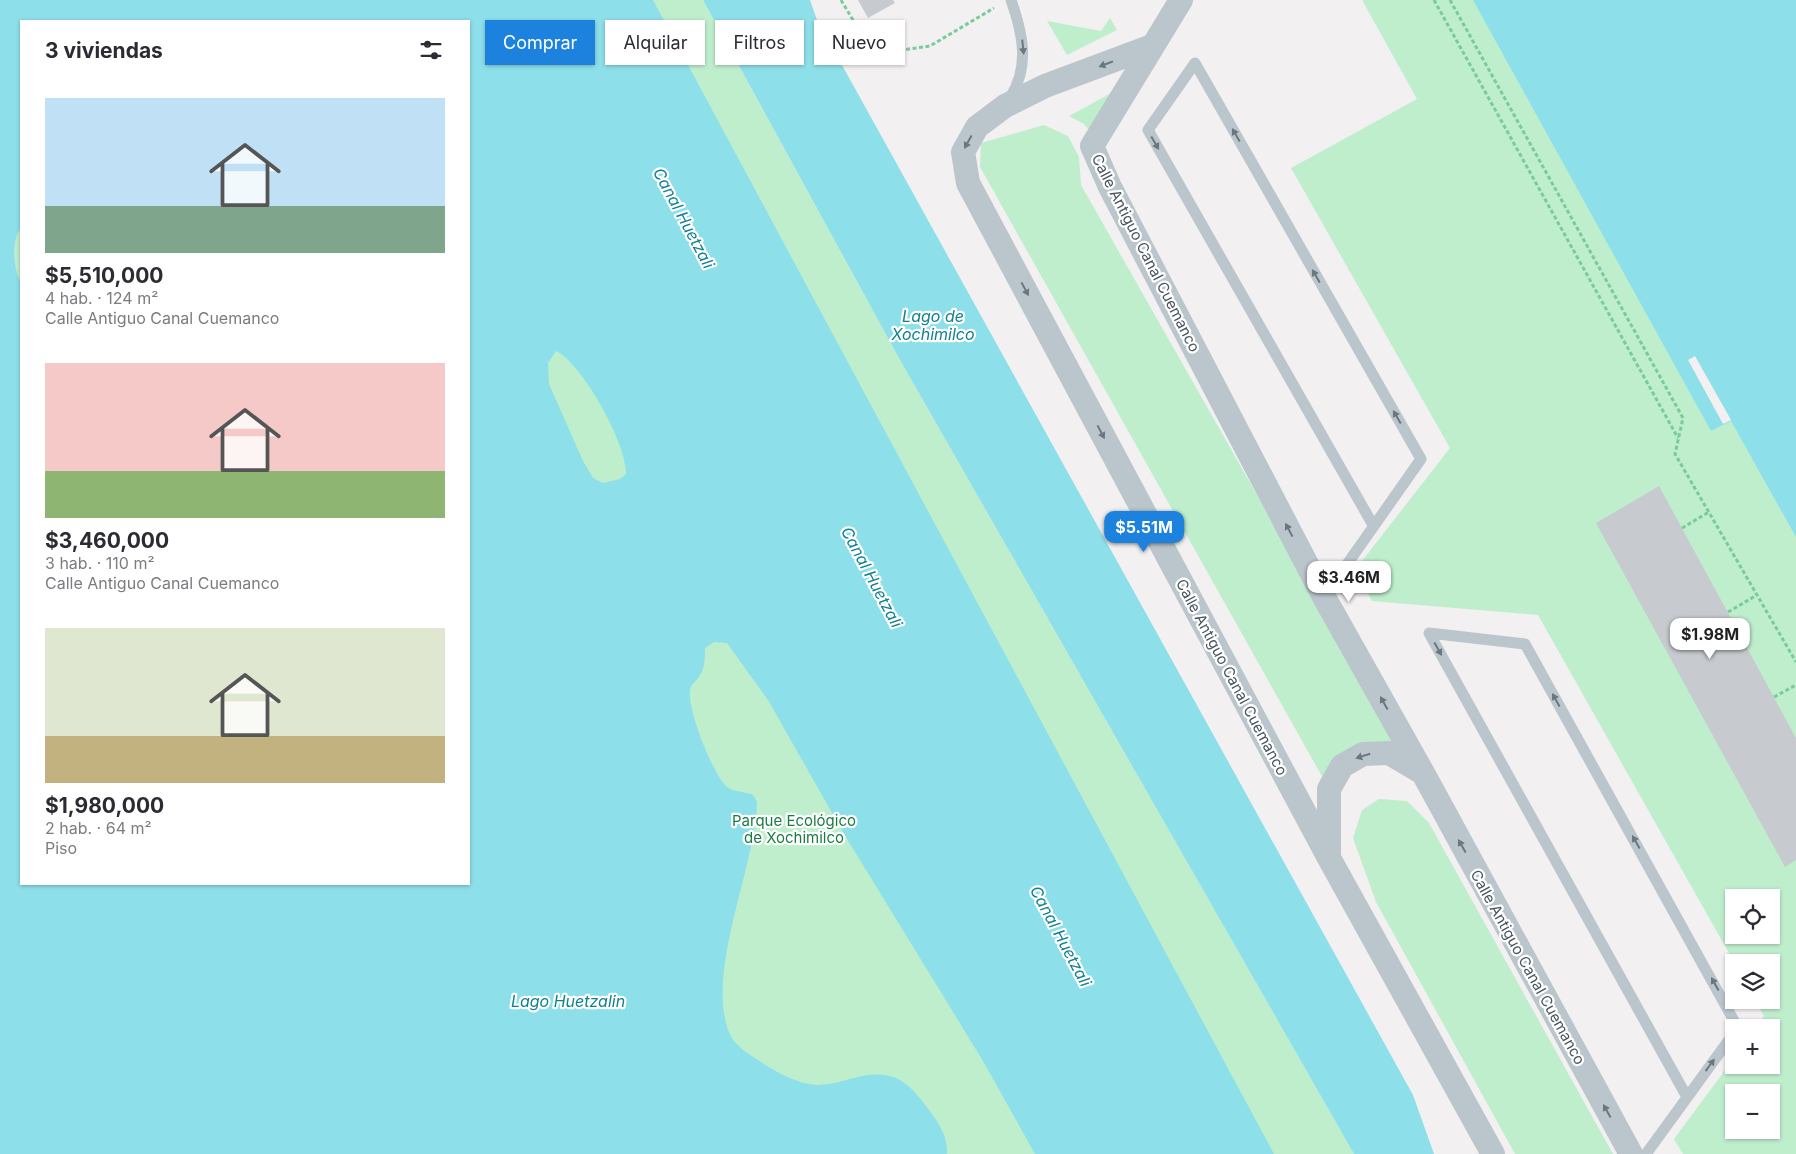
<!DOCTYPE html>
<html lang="es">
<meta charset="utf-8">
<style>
:root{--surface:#fff;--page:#f2f2f3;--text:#2b2b33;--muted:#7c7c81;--accent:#1d82de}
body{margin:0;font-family:Inter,sans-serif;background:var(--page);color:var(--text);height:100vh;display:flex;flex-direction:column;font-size:19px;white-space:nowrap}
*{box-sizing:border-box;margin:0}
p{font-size:16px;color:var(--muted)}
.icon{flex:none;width:28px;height:28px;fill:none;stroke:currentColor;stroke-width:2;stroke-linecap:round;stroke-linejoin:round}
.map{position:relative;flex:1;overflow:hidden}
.side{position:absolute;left:20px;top:20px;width:450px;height:865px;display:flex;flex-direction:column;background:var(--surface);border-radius:0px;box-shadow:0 1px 4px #0004}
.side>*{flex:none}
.guide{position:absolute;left:485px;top:20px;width:475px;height:45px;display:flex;gap:10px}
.buttons{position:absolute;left:1725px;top:889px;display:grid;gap:10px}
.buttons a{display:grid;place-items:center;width:55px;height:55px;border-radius:0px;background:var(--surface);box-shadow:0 1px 4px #0004;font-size:25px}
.price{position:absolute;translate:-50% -42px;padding:0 11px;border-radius:10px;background:#fff;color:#222;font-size:16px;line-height:32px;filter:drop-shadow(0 1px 2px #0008)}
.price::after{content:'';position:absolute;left:50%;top:30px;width:15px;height:11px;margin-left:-8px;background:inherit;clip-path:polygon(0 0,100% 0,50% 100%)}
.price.on{background:var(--accent);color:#fff}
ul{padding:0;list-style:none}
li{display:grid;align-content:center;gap:10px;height:265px;padding:0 25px}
li span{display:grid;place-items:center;height:155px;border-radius:0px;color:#555}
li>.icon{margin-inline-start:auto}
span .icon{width:90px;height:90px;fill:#fffc;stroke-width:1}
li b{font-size:21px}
h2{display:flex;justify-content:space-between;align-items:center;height:60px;padding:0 25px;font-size:21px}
.tag{padding:0 18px;border-radius:0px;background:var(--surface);box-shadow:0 1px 4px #0004;font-size:18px;line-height:45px}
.tag.on{background:var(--accent);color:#fff}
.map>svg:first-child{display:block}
</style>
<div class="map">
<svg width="1796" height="1154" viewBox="0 0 1796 1154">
<rect width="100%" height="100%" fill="#f2f0f0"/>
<path fill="#bfeecd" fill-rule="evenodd" d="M0,0h703l197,360 454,794h-1354zM21,21h448v863h-448z
M1362,0h434v1154h-113l-9,-15 60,-81v7h37v-37l-15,-1 8,-11 -9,-16h16v-38h-37l-196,-347 -166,-14 -17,-31 95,-122 -159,-280 126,-69zM1734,898h37v37h-37zM1734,1092h37v38h-37z
M1110,18l7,12 -50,25 -20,-34 54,10z
M1115,91l-22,44 -9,-11 -15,-8z
M1044,125l24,11 11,21 2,28 318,560 -75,35 -344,-613 1,-24z
M1379,799l28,2 22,22 184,331h-98l-139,-252 -23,-64 9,-28z"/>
<path fill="#8ddfea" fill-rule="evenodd" d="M0,0h653l621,1154h-239l-52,-93 -139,-227 -76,-134 -41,-57 -13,-1 -9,6c0,9 0,19 -5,27 -3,6 -9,8 -10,15 -3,19 23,85 37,97 8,6 18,4 26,8l4,7c-1,64 -52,170 -28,230 5,13 18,21 29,28 18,12 37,23 59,25 11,0 22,-3 33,-6 41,-11 55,-2 79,31 10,13 19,27 18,44h-947zM21,21h448v863h-448v-602c-8,-12 -10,-43 0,-54zM556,351c26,12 72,95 70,123l-6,5 -17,4 -10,-5 -10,-17 -34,-77 -1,-21z
M703,0h107l7,20 596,1075 21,59h-80l-454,-794z
M1473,0h323v537l-65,-116 -20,10z"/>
<path fill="#f2f0f0" d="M1695,356l36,64 -8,4 -35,-64z"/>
<path fill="#c7cbcf" d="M858,0h35l2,3 -27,15z
M1659,486l137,252v122l-11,7 -189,-344z"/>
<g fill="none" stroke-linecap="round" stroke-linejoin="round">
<path stroke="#78cc9b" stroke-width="3" stroke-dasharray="4 2.5" stroke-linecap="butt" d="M841,0l27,45 34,5 28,-4 64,-38
M1434,0l244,438
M1450,0l233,418 -8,36 121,208
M1682,528l27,-16
M1728,612l29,-17
M1774,697l22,-12"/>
<path stroke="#bbc5cc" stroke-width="11" d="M1010,98c20,-32 13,-64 1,-98
M1324,597l97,-138 -226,-396 -47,67 225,395
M1687,1097l-258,-464 96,11 213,384
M1646,1154l88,-121"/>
<path stroke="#bbc5cc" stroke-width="24" d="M1181,0l-89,146 18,41 214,410 99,176 208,381
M1152,46l-107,40 -40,20 -28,21 -14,25 5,31 361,675 164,296
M1329,856v-67l13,-23 21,-12 26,-1 32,19"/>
</g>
<defs><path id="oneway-solid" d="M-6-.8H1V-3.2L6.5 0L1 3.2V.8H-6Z" transform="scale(1.25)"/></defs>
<g fill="#6a777e">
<use href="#oneway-solid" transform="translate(1023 47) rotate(84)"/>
<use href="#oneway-solid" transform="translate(1106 64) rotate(159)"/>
<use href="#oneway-solid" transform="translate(1236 135) rotate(-120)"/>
<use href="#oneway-solid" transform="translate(968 142) rotate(119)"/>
<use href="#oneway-solid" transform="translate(1155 143) rotate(60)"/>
<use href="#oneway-solid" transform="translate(1316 276) rotate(-120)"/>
<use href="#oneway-solid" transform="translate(1025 289) rotate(62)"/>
<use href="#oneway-solid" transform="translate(1397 417) rotate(-120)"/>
<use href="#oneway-solid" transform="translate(1101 432) rotate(62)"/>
<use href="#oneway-solid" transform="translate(1289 530) rotate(-118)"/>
<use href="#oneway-solid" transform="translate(1438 649) rotate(61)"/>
<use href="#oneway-solid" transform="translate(1556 700) rotate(-119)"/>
<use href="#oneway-solid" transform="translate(1384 703) rotate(-119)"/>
<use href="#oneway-solid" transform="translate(1363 756) rotate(163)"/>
<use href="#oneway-solid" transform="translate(1636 842) rotate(-119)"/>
<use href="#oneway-solid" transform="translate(1462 846) rotate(-119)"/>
<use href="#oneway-solid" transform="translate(1715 984) rotate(-119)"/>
<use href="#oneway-solid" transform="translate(1710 1065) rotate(-54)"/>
<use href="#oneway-solid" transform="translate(1607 1111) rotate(-119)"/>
</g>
<g text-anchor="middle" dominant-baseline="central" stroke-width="4.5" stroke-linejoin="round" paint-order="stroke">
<g font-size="15" fill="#48555d" stroke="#fff">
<text transform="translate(1146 253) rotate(63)">Calle Antiguo Canal Cuemanco</text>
<text transform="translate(1232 677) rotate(62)">Calle Antiguo Canal Cuemanco</text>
<text transform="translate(1528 967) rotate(61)">Calle Antiguo Canal Cuemanco</text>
</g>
<g font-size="15" fill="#197d43" stroke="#fff">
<text x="794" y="820">Parque Ecológico<tspan x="794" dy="17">de Xochimilco</tspan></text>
</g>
<g font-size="16" font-style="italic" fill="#108191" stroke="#fff">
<text transform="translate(684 218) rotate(62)">Canal Huetzali</text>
<text x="933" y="316">Lago de<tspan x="933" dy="18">Xochimilco</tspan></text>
<text transform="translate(872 577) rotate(62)">Canal Huetzali</text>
<text transform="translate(1061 936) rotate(62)">Canal Huetzali</text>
<text x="568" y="1001">Lago Huetzalin</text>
</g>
</g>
</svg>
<div class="buttons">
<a><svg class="icon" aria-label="locate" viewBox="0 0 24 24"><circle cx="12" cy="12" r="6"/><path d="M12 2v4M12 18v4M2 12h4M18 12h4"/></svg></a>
<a><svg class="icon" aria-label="layers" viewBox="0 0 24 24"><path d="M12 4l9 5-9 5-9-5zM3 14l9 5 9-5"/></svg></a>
<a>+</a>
<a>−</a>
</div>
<b class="price on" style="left:1144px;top:553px">$5.51M</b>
<b class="price" style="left:1349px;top:603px">$3.46M</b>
<b class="price" style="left:1710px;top:660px">$1.98M</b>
<div class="guide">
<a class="tag on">Comprar</a>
<a class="tag">Alquilar</a>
<a class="tag">Filtros</a>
<a class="tag">Nuevo</a>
</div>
<section class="side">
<h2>3 viviendas<svg class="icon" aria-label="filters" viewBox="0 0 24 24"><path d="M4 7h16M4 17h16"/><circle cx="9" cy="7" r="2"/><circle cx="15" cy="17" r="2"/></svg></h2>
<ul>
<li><span style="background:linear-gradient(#bfe0f5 70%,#7fa58c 0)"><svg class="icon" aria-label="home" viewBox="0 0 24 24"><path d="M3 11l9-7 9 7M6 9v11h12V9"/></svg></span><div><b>$5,510,000</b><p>4 hab. · 124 m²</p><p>Calle Antiguo Canal Cuemanco</p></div></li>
<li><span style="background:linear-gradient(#f6c9c9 70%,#8fb573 0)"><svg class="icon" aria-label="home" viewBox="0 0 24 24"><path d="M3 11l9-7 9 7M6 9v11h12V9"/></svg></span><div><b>$3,460,000</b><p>3 hab. · 110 m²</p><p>Calle Antiguo Canal Cuemanco</p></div></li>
<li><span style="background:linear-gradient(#dfe7d0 70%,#c2b280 0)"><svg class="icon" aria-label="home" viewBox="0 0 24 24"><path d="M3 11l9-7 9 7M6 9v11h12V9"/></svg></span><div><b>$1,980,000</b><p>2 hab. · 64 m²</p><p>Piso</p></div></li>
</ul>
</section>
</div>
